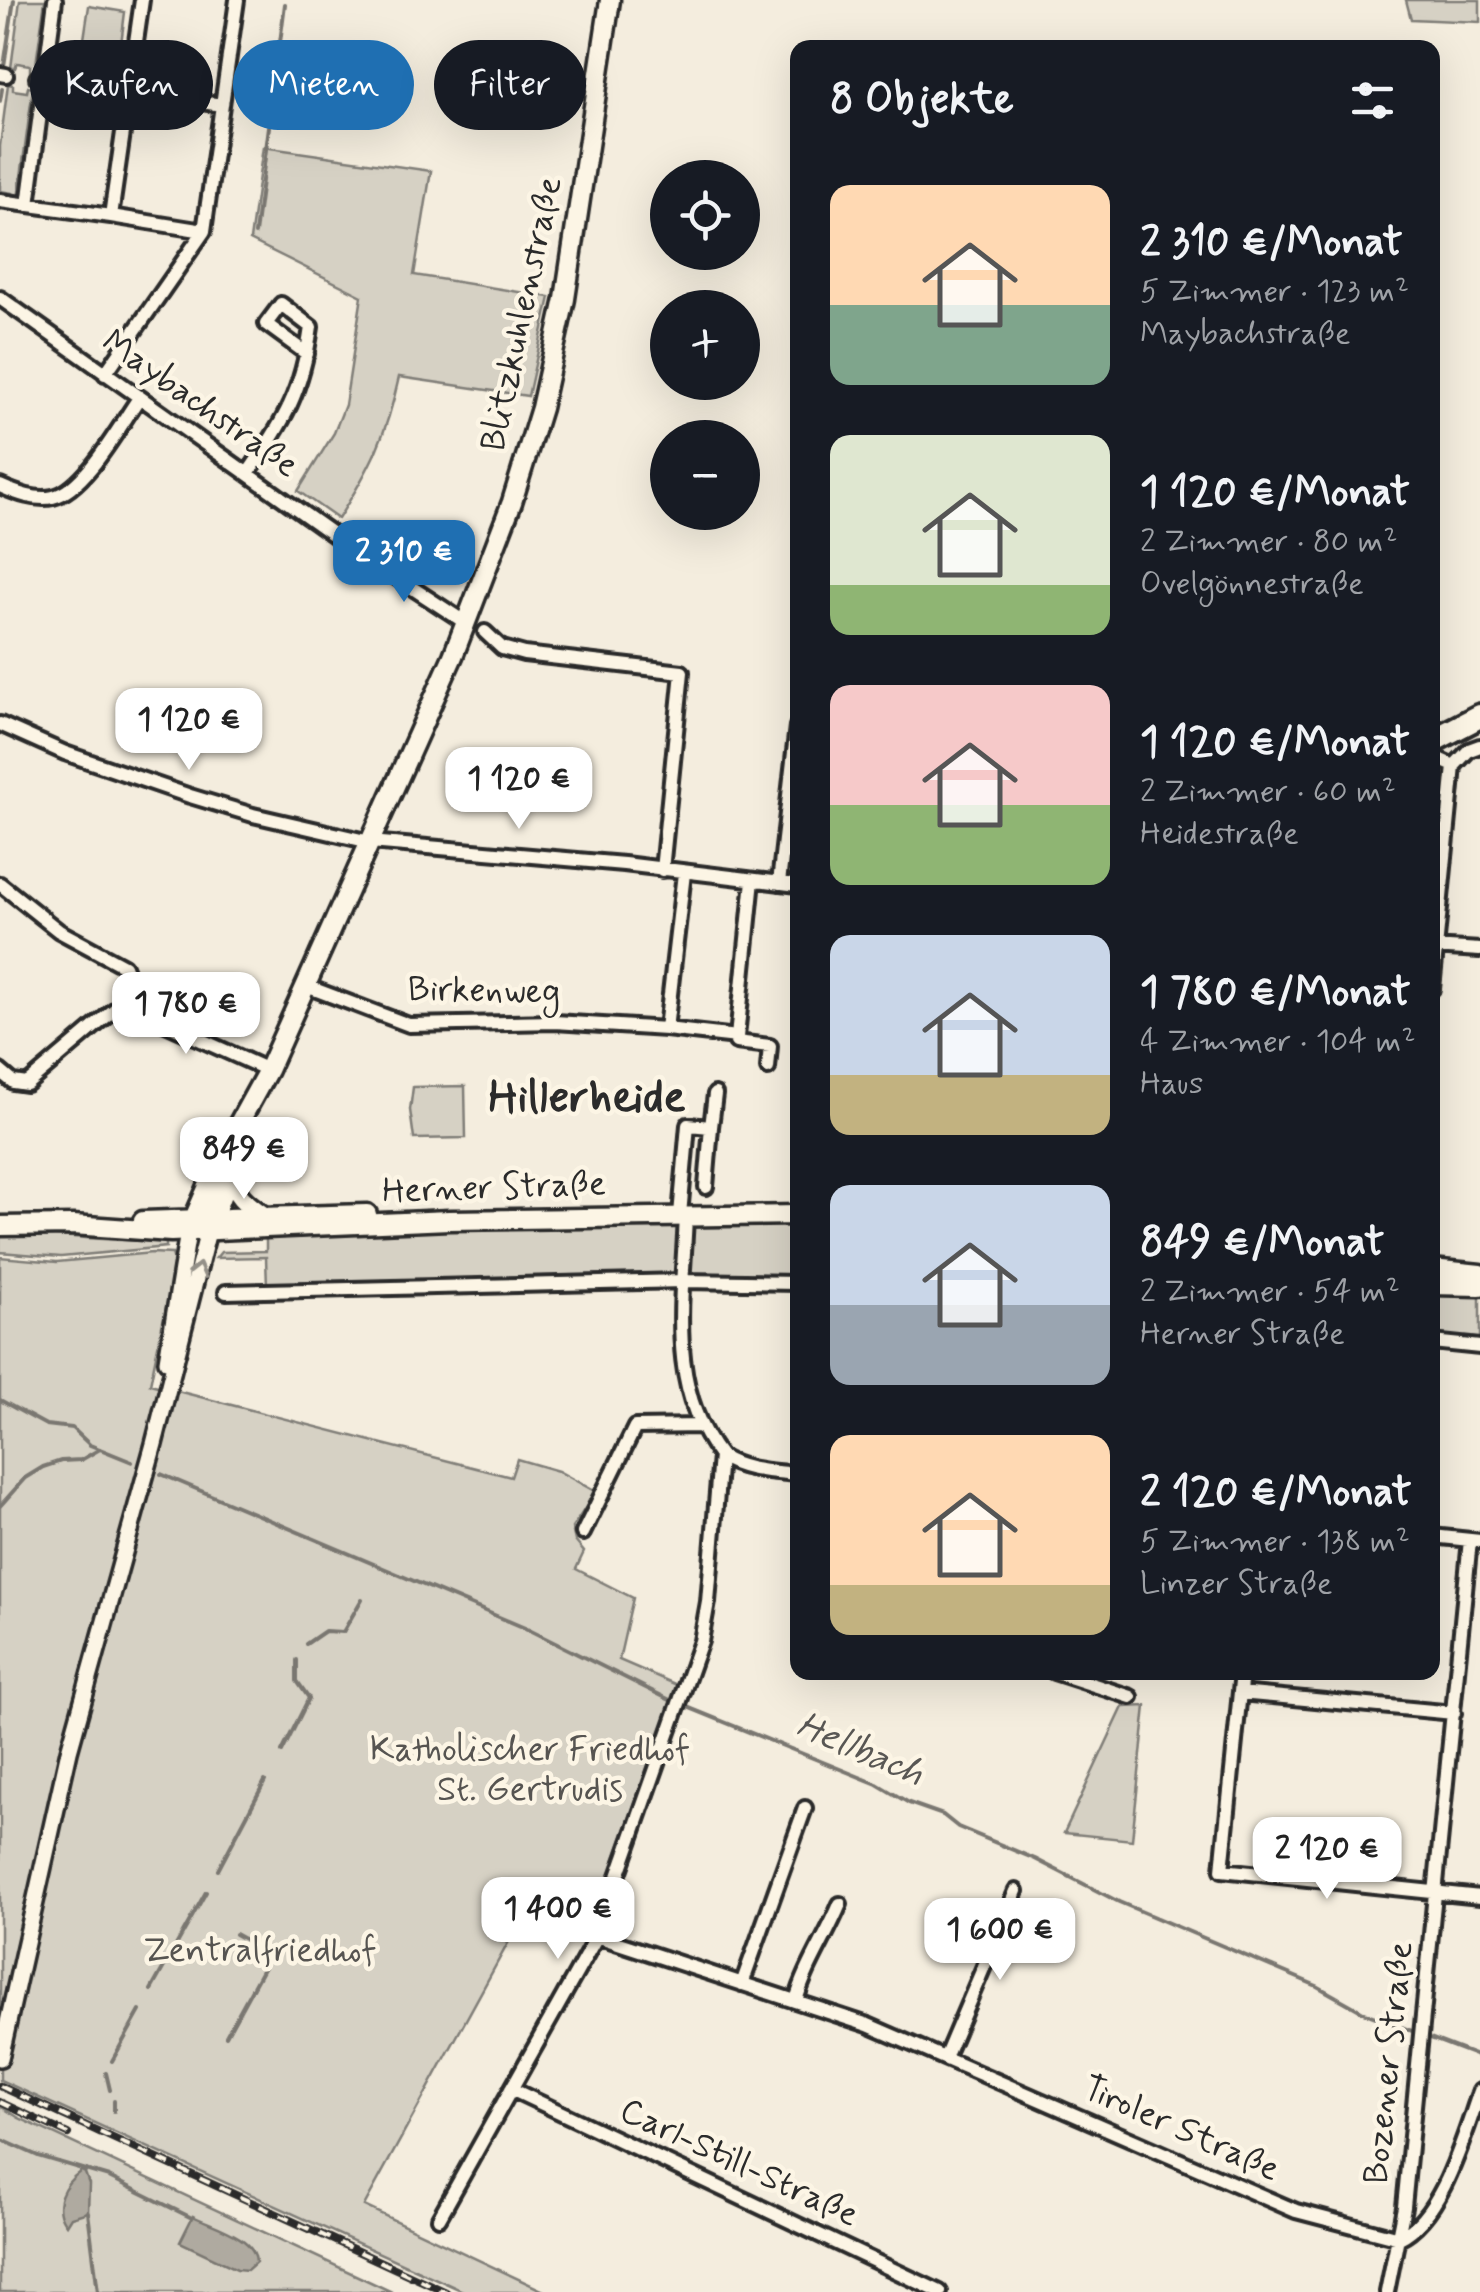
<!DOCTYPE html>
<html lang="de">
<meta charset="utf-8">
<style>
:root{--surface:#171b24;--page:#242831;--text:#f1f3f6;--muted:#9ea1a6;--accent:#1f6fb2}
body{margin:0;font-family:Mynerve,sans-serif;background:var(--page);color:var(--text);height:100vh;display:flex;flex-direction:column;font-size:38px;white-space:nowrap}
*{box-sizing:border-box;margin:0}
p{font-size:32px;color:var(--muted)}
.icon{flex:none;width:55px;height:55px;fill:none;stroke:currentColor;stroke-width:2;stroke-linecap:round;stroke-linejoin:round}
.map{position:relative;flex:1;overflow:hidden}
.side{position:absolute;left:790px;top:40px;width:650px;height:1640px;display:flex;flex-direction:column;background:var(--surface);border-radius:20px;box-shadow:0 10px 40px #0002}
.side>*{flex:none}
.hud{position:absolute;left:30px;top:40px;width:610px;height:90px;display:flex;gap:20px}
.controls{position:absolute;left:650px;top:160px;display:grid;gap:20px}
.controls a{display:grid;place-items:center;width:110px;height:110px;border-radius:50%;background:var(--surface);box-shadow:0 10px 40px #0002;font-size:50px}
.price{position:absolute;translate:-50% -85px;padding:0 22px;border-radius:20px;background:#fff;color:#222;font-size:32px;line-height:65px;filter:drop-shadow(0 2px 5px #0008)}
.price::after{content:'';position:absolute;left:50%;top:60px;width:30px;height:22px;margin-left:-15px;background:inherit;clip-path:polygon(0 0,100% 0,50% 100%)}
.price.selected{background:var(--accent);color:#fff}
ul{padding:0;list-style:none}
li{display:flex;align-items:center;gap:30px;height:250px;padding:0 40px}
li span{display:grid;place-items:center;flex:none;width:280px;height:200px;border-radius:20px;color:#555}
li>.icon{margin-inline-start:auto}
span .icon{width:120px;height:120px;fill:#fffc;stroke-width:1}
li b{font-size:42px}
h2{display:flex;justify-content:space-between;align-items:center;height:120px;padding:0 40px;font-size:42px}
.tag{padding:0 35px;border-radius:45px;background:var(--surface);box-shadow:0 10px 40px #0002;font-size:35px;line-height:90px}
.tag.selected{background:var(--accent);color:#fff}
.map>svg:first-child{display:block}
</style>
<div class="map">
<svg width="1480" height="2292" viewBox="0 0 1480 2292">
<rect width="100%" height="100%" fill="#f4edde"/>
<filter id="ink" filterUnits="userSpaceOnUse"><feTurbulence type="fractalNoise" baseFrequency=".01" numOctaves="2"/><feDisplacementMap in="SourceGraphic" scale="20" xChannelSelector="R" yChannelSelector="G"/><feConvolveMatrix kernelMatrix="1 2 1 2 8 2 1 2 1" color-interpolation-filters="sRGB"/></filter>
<g filter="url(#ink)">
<path fill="#d6d1c4" stroke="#807e78" stroke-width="2.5" d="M20,0h25l-10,71h-5v-6l-13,-2 -2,5h-4z
M1406,0h74v22l-69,-3z
M89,6l36,6 -4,32 -37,-5z
M8,84l5,1v5l14,2 1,-5 5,1 -15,111h-5v-6l-13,-2v-45z
M263,147l168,24 -17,104 136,22 -22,99 -129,-19c-13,60 -28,90 -61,142l-40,-28 36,-58 11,-28 17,-109 -112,-56z
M465,1086l1,52 -52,1 -4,-29 3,-23z
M797,1221v56l-530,10 -1,-30 -50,1 5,-6 45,-1v-12l29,-6 78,-5z
M0,1233c56,1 110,9 166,8v6l-105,10 -61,-5z
M152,1253l20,1 3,10 -25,120 361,93 6,-18 41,12 38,21 -24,36 3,13 9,11 -8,17 57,29 -14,62 58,25 -92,257 -60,-30 -161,294 182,86h-81l-465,-212v-823l57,5z
M1432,1290l48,2v50l-47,-5z
M1146,1706l-14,134 -68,-7 59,-126z
M0,2106l19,12 373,174h-392z"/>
<path fill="#afaaa0" stroke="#7a7771" stroke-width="2.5" d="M81,2171l4,2 4,11 -1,28 -17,5 -5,8c-15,-19 -3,-41 15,-54z
M193,2216c20,10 63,21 63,46l-9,8 -10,-1 -57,-27z"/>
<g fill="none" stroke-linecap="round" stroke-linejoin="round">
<path stroke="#7a7771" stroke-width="4" d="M227,23l4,-23
M4,66l10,-66
M0,101l2,-12
M255,234l30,-230
M0,1400l46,25 26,3 18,17 42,17
M161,1474l364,154 145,72 207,84 32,19 34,12 15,12 77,32 84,43 198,84 48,27 115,44
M0,1506l25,-28 18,-11 18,-6 20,-1 19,-11
M306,1644l19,-13 18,1 19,-33
M282,1752l27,-54 -12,-17v-21
M218,1870l47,-89
M151,1990l55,-98
M226,2036l45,-82 -36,-20
M112,2061l28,-50
M106,2073l4,17
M114,2111v-10
M0,2139l38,17 71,21 83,41
M88,2212l10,80"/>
<g stroke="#2b2b2b" stroke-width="20">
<path id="minor" d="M142,0l-31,216 93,15
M0,74l6,1
M37,78l185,27
M0,201l111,15
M28,205l27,-205
M0,298l362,257 104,68
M105,374l99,-143 33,-231
M248,473c37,-54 54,-80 63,-146l-30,-23 -15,20 41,30
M0,486c16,7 36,15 53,11 32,-7 67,-72 86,-99
M485,632l17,16 22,6 158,18 -20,198
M0,724l65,29 125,43 63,19 117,27 254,22 174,21
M1432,756l22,10
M1454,766l15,-16 11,-4
M779,883l18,-157
M0,884l59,47 65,35 5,13 -8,25 -94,80 -14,-2 -13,-11
M1433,947l47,3
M306,986l103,39 146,-3 111,7 71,8 -1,5 34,4 -2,22
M1432,989l22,-223
M121,1004l147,66
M666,1029l18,-156
M737,1037l16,-157
M706,1187l5,-60
M680,1215l8,-90 23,2 4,-33
M226,1292l457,-11 115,2
M1432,1342l48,5
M720,1456c23,15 50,15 78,18
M583,1533l52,-106 66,-1
M1432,1536l48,5
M1054,1672l77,25
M1242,1672l-20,198 258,27
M1240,1693l214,20
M597,1936l271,89 428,186 103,27c44,-21 65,-103 81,-147
M742,1984l63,-176
M796,2001c10,-35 30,-63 44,-97
M945,2058l71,-167
M511,2089l429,203
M439,2218l158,-282 104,-295 7,-39 12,-146c-54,-70 -37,-158 -34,-241
M1387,2292l17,-85 66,-667"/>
</g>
<g stroke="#2b2b2b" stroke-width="22">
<path id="tertiary" d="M167,1361l21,-129
M0,2058l69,-307 85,-307 54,-213"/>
</g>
<g stroke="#2b2b2b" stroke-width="25">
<path id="secondary" d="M231,1171c1,23 15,33 33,45
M228,1218l139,-4
M143,1221l59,-2
M0,1226l73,-1 98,7 278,-12 349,-5
M208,1231l39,-104
M188,1232l35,-80 45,-82 185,-414 59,-154 29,-94 24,-109 45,-299
M1432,1269l48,5
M1432,1285l48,1"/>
</g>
<g stroke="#2b2b2b" stroke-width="30">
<path id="motorway" d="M1432,741l48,-25"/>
</g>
<use href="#minor" stroke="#fcf5e5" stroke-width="12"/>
<use href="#tertiary" stroke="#fcf5e5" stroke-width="15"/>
<use href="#secondary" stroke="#fcf5e5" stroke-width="18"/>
<use href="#motorway" stroke="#fcf5e5" stroke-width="22"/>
<g stroke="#2b2b2b" stroke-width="8">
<path id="rail" d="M0,2086l446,206
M0,2102l68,32"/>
</g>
<use href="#rail" stroke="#fcf5e5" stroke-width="4" stroke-dasharray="11" stroke-linecap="butt"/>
</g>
<defs><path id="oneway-chevron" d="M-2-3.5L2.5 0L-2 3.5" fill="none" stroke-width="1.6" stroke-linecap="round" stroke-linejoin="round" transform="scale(2.5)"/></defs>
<use stroke="#949088" href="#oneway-chevron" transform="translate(198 1270) rotate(-76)"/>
</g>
<g text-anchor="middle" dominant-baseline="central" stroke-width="9" stroke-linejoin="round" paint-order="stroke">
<g font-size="35" fill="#2b2b2b" stroke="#fcf5e5">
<text transform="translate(522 314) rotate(-78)">Blitzkuhlenstraße</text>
<text transform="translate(200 404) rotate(35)">Maybachstraße</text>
<text transform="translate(484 991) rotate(1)">Birkenweg</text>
<text transform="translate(494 1188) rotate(-2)">Herner Straße</text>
<text transform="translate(1389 2063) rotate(-84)">Bozener Straße</text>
<text transform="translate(1181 2129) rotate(24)">Tiroler Straße</text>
<text transform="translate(739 2163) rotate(25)">Carl-Still-Straße</text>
</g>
<g font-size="35" fill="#565451" stroke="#fcf5e5">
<text x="530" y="1750">Katholischer Friedhof<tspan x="530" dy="40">St. Gertrudis</tspan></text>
<text x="260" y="1951">Zentralfriedhof</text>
</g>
<g font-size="38" font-style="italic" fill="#595754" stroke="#fcf5e5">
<text transform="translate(860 1750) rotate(23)">Hellbach</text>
</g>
<g font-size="45" font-weight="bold" fill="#2b2b2b" stroke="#fcf5e5">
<text x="587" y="1098">Hillerheide</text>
</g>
</g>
</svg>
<div class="controls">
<a><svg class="icon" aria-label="locate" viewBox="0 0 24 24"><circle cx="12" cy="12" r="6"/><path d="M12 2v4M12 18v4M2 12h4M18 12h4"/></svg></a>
<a>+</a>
<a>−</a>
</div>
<b class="price selected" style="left:404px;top:605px">2 310 €</b>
<b class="price" style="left:189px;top:773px">1 120 €</b>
<b class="price" style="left:519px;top:832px">1 120 €</b>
<b class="price" style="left:186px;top:1057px">1 780 €</b>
<b class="price" style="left:244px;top:1202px">849 €</b>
<b class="price" style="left:1327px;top:1902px">2 120 €</b>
<b class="price" style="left:558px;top:1962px">1 400 €</b>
<b class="price" style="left:1000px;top:1983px">1 600 €</b>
<div class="hud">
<a class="tag">Kaufen</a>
<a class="tag selected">Mieten</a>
<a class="tag">Filter</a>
</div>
<section class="side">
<h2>8 Objekte<svg class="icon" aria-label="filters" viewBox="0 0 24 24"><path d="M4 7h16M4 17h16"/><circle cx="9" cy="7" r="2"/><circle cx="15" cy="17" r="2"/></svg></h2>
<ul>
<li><span style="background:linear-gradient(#ffd9b3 60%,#7fa58c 0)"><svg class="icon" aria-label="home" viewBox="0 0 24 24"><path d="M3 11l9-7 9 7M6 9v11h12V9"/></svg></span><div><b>2 310 €/Monat</b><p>5 Zimmer · 123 m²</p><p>Maybachstraße</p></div></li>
<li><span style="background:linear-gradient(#dfe7d0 75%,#8fb573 0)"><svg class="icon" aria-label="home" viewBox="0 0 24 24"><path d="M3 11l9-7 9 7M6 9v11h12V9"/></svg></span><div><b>1 120 €/Monat</b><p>2 Zimmer · 80 m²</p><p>Ovelgönnestraße</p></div></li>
<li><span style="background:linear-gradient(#f6c9c9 60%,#8fb573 0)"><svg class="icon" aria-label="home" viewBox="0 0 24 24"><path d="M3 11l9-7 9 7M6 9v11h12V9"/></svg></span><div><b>1 120 €/Monat</b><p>2 Zimmer · 60 m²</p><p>Heidestraße</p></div></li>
<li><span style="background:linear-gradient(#c9d6e8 70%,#c2b280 0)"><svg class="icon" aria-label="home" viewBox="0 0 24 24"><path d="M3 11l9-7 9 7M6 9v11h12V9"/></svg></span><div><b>1 780 €/Monat</b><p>4 Zimmer · 104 m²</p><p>Haus</p></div></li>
<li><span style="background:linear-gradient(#c9d6e8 60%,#9aa5b1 0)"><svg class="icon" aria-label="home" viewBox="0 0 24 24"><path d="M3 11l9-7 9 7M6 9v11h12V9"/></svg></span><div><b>849 €/Monat</b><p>2 Zimmer · 54 m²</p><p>Herner Straße</p></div></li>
<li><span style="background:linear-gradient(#ffd9b3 75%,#c2b280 0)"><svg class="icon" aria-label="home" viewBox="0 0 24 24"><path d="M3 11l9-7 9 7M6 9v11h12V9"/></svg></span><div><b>2 120 €/Monat</b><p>5 Zimmer · 138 m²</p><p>Linzer Straße</p></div></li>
</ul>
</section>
</div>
